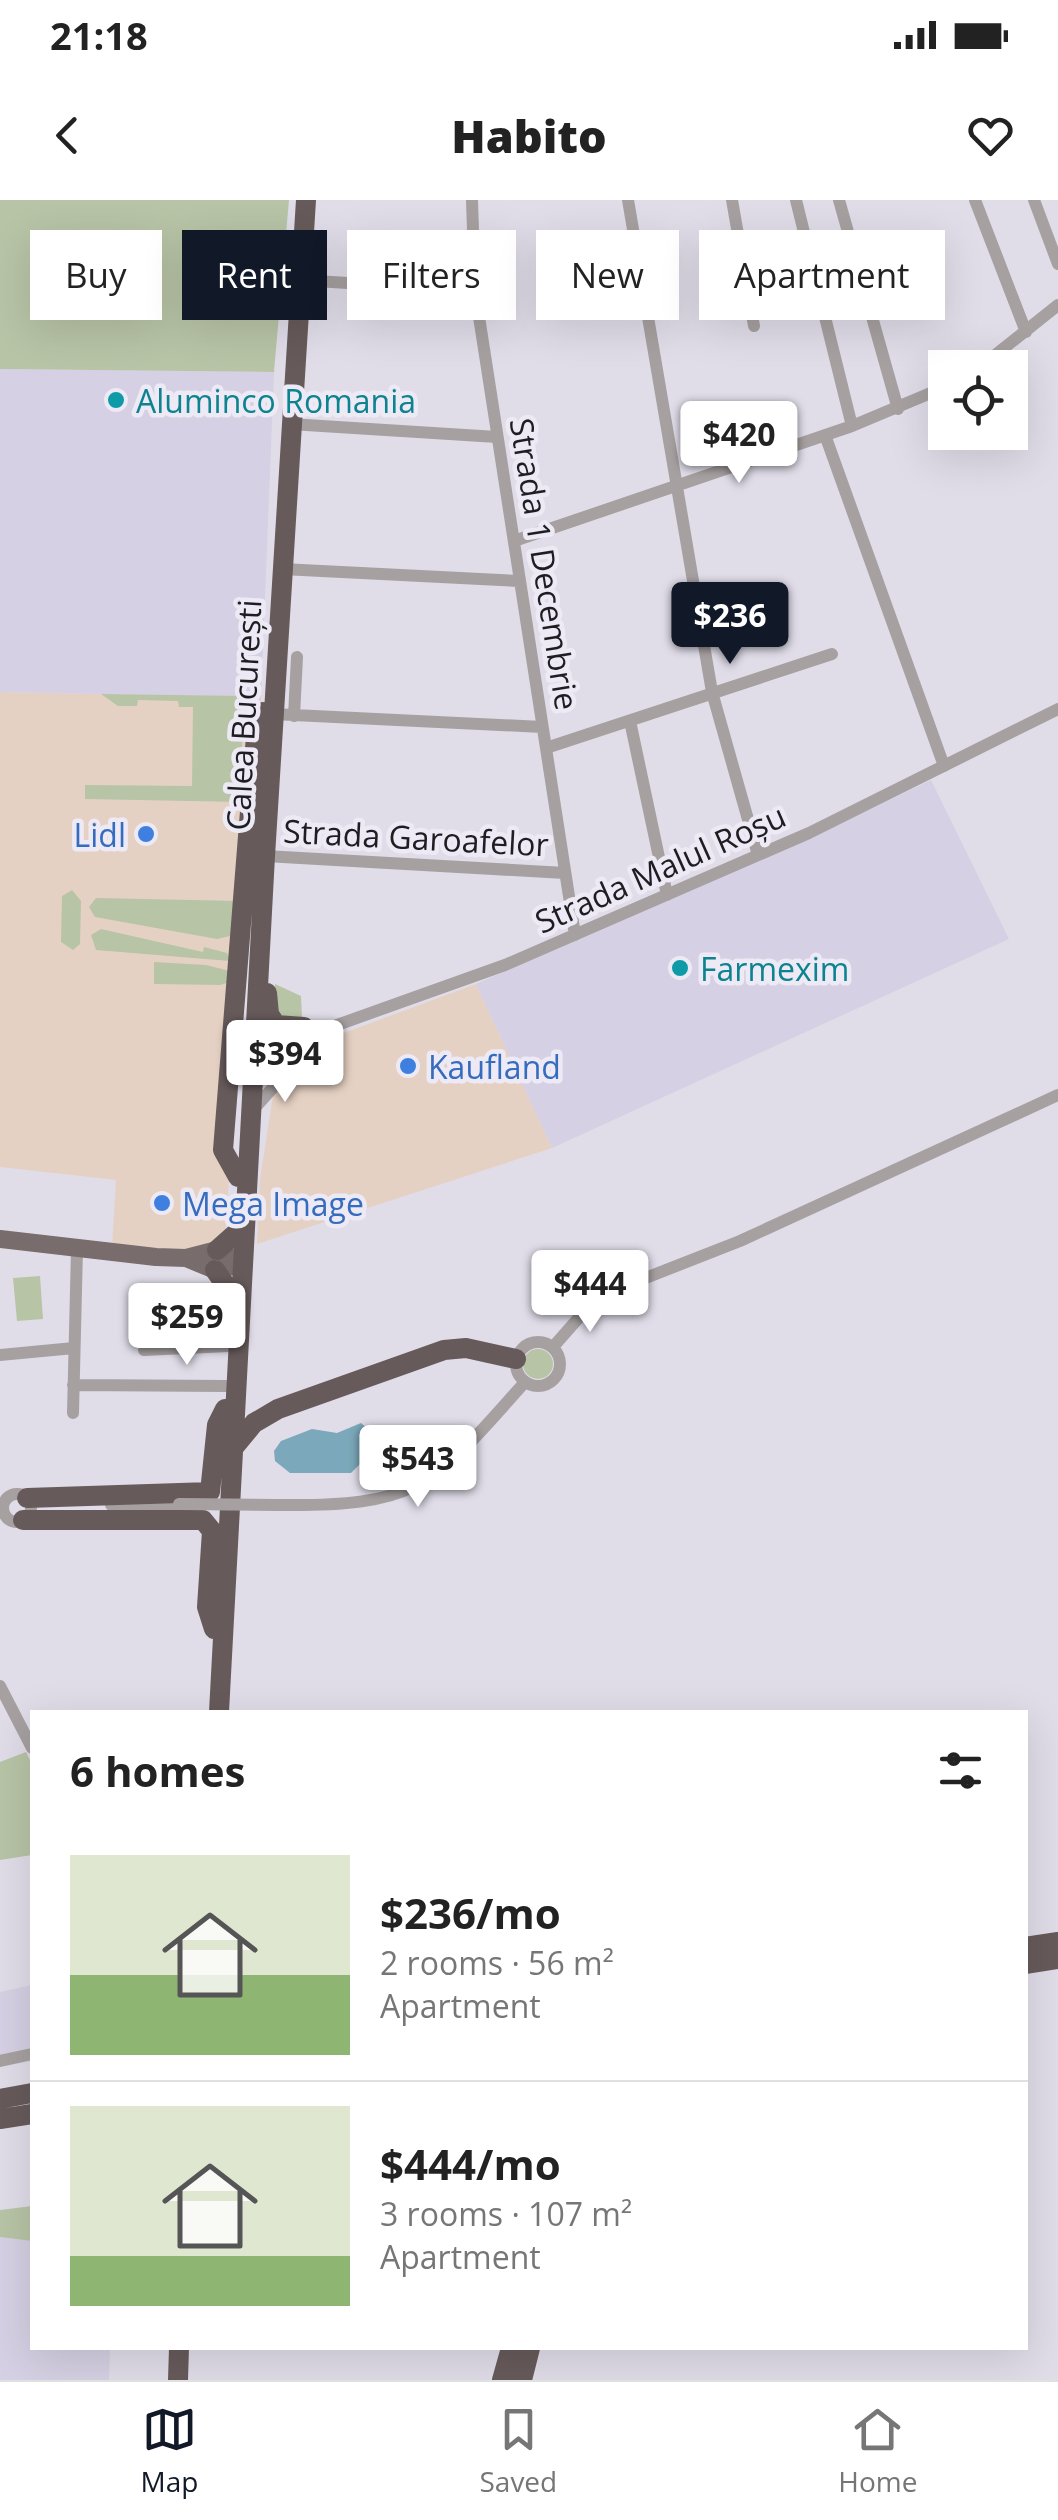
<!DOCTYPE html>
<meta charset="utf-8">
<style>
:root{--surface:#fff;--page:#f2f2f2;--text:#222;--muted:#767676;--line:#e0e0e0;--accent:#111827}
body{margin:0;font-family:"Open Sans",sans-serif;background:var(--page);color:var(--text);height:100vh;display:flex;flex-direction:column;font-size:38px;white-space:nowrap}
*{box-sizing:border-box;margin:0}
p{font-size:32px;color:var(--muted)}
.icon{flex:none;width:55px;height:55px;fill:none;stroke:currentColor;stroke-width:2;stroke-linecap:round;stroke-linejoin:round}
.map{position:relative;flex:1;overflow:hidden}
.side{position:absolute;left:30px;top:1510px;width:998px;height:640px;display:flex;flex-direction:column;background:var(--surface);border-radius:0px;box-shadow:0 10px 40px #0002}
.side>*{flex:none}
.guide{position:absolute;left:30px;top:30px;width:1000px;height:90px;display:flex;gap:20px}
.fabs{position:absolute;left:928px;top:150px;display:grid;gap:20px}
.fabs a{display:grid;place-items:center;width:100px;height:100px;border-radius:0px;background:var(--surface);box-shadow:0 10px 40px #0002;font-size:50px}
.price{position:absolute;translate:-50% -85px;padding:0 22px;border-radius:10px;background:#fff;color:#222;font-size:32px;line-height:65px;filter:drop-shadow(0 2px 5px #0008)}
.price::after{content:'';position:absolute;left:50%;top:60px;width:30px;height:22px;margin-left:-15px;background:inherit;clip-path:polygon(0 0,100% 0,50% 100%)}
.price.on{background:var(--accent);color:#fff}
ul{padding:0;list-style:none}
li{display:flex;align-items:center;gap:30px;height:250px;padding:0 40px}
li+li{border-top:2px solid var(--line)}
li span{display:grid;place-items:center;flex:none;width:280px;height:200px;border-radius:0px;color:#555}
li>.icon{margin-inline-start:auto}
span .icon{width:120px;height:120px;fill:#fffc;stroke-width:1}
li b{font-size:42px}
h2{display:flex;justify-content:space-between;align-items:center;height:120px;padding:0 40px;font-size:42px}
.chip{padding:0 35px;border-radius:0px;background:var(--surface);box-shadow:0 10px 40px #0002;font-size:35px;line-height:90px}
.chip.on{background:var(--accent);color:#fff}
.status{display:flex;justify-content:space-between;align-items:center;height:70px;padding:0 50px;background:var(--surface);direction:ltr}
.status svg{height:28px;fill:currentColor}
header{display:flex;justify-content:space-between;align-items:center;height:130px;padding:0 40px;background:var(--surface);font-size:45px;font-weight:800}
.menu{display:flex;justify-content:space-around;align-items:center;height:140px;border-top:2px solid var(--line);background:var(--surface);font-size:28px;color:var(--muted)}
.menu a{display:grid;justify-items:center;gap:5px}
.menu .on{color:var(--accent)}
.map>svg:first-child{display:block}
</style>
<div class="status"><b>21:18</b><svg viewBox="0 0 49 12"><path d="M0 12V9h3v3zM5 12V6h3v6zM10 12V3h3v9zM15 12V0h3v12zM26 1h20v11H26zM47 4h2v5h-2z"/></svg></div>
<header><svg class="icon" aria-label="back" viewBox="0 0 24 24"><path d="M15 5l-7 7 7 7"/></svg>Habito<svg class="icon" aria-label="heart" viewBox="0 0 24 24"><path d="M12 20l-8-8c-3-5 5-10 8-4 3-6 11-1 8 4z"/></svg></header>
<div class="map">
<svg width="1058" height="2180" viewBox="0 0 1058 2180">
<rect width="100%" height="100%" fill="#e0dde9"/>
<path fill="#e5d1c3" d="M0,492l261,5 -36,541 -34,13 -79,-4 4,-67 -116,-13z
M476,784l76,164 -295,96 3,-65 13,-84 60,-58z"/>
<path fill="#d5d0e3" d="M0,169l274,3 -13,325 -261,-5z
M931,580l78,159 -457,209 -76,-164 339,-148z
M32,1785v76l-32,6v-75z
M0,2037l32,4v107h78l-1,32h-109z"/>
<path fill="#b8c4a6" d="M0,0h289l-15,172 -274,-3z
M101,494l142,2 -2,106 -156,-3v-14l107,1 1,-79h-14l-1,-6 -40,-1 -1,6h-19z
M72,690l9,11 -1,43 -7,6 -12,-8 1,-46z
M96,698l143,3 -9,35 -13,3 -122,-22 -6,-10z
M101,729l102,23 1,-5 23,6 3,8 -134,-11 -5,-15z
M154,762l52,3 24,6 -3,12 -7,2 -66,-1z
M275,784l26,12 1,21 -14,5 -14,-14z
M40,1076l3,43 -26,2 -4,-43z
M523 1164a15 15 0 1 1 30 0a15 15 0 1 1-30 0Z
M26,1552l6,12v91l-32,5v-98z
M32,2006v35l-32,-4v-27z"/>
<path fill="#7ba8ba" d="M361,1223l9,8v23l-19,19h-61l-15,-12 -1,-10 7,-10 31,-12 25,4z"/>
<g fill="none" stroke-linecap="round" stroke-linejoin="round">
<path stroke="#a7a0a1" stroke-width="12" d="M472,0l3,91 100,644
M628,0l84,492 46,163
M732,0l22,126
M796,0l56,226
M839,0l59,209
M975,0l51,132
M1034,0l24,64
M300,80l175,11
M979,168l79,-63
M290,224l207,13
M825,235l119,331
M514,341l338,-115 93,-39
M282,369l238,12
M273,514l269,13
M294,516l3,-59
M630,521l37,174
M546,548l286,-94
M265,656l300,17
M252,911l64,-71 21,-15 168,-60 304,-132 249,-124
M516 1164a22 22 0 1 1 44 0a22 22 0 1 1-44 0Z
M553,1147l44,-50 143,-56 318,-146
M144,1150l84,-4
M0,1155l74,-7
M73,1185l153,1
M73,1213l4,-164
M3 1308a14 14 0 1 1 28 0a14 14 0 1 1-28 0Z
M111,1305l68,-1
M277,1305c145,2 156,-20 248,-123
M0,1486l32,62
M0,1861l32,-7"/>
<path stroke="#786c6d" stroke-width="18" d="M0,1039l156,18 30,1 31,-8 25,14 -27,6 -29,-12"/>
<path stroke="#675a5b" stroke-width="20" d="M267,793l2,21 7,11 28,2
M262,875l11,-29 29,-18
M238,977l-15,-27 33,-414 7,-24
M217,1050l18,-16
M215,1070l16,23
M231,1251l23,-28 24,-14 166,-59 22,-2 50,11
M27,1298l183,-6 7,-67 8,-16
M23,1320h180l9,11 -5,76 7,22
M219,1512l46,-856 41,-656
M1025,1747l33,-5
M1025,1764l33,-5
M0,1899l32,-6
M0,1919l32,-5
M178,2180l1,-32
M502,2180l9,-32
M522,2180l8,-32"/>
<path stroke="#a7a0a1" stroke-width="12" d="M179,1304l98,1"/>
</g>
<g fill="#0f9aa8" stroke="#edeaf6" stroke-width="4">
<circle cx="116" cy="200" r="10"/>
<circle cx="680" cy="768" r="10"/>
</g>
<g fill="#3f7fe0" stroke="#edeaf6" stroke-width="4">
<circle cx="146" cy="634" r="10"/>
<circle cx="408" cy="866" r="10"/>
<circle cx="162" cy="1003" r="10"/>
</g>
<g text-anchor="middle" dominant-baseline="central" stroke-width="9" stroke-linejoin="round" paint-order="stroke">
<g font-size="32" fill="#0d838f" stroke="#edeaf6" text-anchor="start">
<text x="136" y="200">Aluminco Romania</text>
<text x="700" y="768">Farmexim</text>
</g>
<g font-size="32" fill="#1e1d21" stroke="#edeaf6">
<text transform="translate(545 364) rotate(81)">Strada 1 Decembrie</text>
<text transform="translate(243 515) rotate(-87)">Calea București</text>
<text transform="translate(416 637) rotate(3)">Strada Garoafelor</text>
<text transform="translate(660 668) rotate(-24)">Strada Malul Roșu</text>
</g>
<g font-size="32" fill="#366cbe" stroke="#edeaf6" text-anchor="start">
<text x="126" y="634" text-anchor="end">Lidl</text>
<text x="428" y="866">Kaufland</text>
<text x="182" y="1003">Mega Image</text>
</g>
</g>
</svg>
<div class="fabs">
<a><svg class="icon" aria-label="locate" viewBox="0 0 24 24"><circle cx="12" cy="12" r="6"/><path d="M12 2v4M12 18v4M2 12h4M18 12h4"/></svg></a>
</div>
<b class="price" style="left:739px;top:286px">$420</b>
<b class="price on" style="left:730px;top:467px">$236</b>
<b class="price" style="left:285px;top:905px">$394</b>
<b class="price" style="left:590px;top:1135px">$444</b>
<b class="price" style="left:187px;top:1168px">$259</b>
<b class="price" style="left:418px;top:1310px">$543</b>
<div class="guide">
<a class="chip">Buy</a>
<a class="chip on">Rent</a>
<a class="chip">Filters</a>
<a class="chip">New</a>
<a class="chip">Apartment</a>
</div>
<section class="side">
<h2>6 homes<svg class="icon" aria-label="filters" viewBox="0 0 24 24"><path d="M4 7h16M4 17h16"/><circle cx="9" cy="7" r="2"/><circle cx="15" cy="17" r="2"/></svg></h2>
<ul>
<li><span style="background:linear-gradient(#dfe7d0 60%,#8fb573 0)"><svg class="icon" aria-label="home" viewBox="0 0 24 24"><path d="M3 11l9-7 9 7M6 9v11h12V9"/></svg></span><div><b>$236/mo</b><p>2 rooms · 56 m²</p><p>Apartment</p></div></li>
<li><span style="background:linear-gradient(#dfe7d0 75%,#8fb573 0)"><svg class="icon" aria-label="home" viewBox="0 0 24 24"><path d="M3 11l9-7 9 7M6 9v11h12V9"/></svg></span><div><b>$444/mo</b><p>3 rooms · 107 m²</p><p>Apartment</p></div></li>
</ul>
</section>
</div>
<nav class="menu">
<a class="on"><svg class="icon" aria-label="map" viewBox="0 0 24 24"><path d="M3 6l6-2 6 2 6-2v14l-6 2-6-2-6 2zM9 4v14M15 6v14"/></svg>Map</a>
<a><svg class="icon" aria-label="saved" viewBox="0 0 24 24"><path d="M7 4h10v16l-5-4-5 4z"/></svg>Saved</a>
<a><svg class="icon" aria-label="home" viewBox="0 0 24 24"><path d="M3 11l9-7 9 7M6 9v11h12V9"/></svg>Home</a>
</nav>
